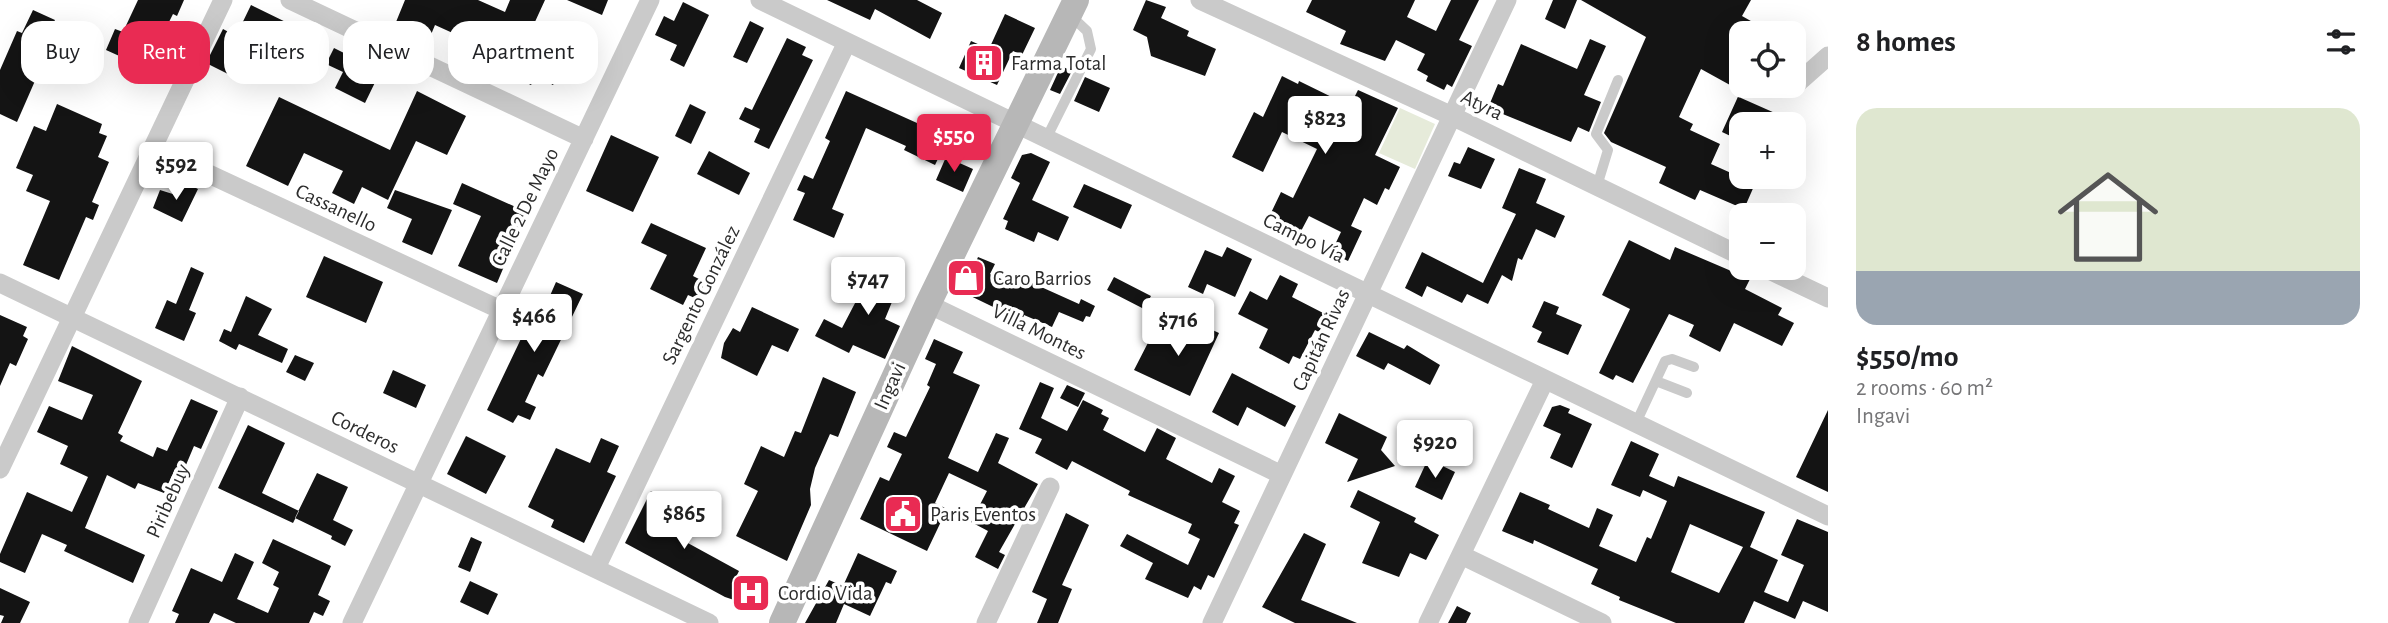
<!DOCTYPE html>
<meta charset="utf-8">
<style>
:root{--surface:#fff;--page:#f2f2f2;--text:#202124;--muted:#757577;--line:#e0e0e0;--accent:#e92b53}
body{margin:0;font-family:"Alegreya Sans",sans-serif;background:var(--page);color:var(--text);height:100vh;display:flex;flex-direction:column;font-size:26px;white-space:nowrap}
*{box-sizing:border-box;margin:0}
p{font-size:23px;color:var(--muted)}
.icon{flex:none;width:38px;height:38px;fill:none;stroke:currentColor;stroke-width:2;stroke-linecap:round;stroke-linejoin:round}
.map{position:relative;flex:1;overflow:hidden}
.side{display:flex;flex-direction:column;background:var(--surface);width:560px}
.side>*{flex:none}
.hud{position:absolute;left:21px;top:21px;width:665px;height:63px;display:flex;gap:14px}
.controls{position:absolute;left:1729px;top:21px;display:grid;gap:14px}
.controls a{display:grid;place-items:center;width:77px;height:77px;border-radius:14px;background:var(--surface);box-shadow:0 7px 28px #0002;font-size:35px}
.price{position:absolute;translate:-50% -60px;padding:0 16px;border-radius:7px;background:#fff;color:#222;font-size:23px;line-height:46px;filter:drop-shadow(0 2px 4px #0008)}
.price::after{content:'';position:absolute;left:50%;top:42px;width:21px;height:16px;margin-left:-10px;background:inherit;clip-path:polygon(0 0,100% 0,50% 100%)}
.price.active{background:var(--accent);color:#fff}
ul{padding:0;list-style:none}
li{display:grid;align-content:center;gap:14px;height:371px;padding:0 28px}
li+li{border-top:2px solid var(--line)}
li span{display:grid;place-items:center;height:217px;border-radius:21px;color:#555}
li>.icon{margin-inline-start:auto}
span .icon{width:126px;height:126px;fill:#fffc;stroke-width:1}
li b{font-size:30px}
h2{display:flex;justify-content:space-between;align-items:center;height:84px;padding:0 28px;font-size:30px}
.pill{padding:0 24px;border-radius:21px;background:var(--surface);box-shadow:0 7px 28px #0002;font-size:24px;line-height:63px}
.pill.active{background:var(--accent);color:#fff}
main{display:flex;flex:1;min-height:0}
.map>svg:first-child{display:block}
</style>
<main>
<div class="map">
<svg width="1828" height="623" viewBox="0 0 1828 623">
<rect width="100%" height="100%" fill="#fff"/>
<path fill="#e6ebda" d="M1400,108l35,16 -20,45 -36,-16z"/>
<path fill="#141414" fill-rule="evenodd" d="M138,0h46l-7,16 -4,-2 -27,54 -40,-18 9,-21 8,3z
M405,0h73l27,12 5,-12h35l-11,24 -6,-3 -11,26 44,23 -8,15 -17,-9 -5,9 -15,-7 7,-13 -88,-40 -5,12 -34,-15z
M567,0h41l-6,15z
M827,0h90l25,13 -12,26 -55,-30 -5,11z
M1146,0l20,7 -5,11 28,13 -2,5 29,13 -11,27 -54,-20 -4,-19 -14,-7z
M1312,0h103l-8,17 29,14 15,-31h28l-20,40 13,6 -20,41 -5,-3 -3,6 -18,-9 2,-5 -11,-6 8,-16 -29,-14 -11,21 -45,-17 6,-13 -40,-19z
M1553,0h24l-12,29 -20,-10z
M1581,0h170l-9,16 30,17h-31v42l-11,10 -29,-16 -22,48 14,7 -3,6 30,14 -9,20 29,13h18l-14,32 -44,-19 -5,10 -36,-17 7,-16 -55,-25 -7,-9 42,-96z
M683,2l26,13 -25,52 -14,-7 7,-15 -22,-10 9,-19 10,5z
M251,5l47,23 -11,20 -30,-14 -21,44 -30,-15 17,-34 13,7z
M33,10l22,10 -26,50 9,4 -21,48 -17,-8v-44l17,-39 5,2z
M1005,14l30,14 -13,27 -9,-4 -16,34 -38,-17 12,-27 18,8z
M750,21l14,7 -17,35 -14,-6z
M80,32l12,6 -12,24 -12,-5z
M565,34l30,14 -10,20 -29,-14z
M787,38l19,9 -4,8 11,5 -44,89 -15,-7 6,-13 -21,-10 6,-12 7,3z
M1590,39l16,7 -22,49 17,7 -12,30 -11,-5 -7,15 -83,-34 10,-24 5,2 18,-42 56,25z
M334,48l28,14 4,-7 18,9 -19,39 -30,-15 8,-16 -17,-8z
M1061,66l11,5 -12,23 -10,-4z
M1282,76l16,8 1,-3 51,25 8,-16 40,18 -23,47 25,12 -11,23 -4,-2 -8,17 -13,-7 -13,28 11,5 -14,30 -17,-8 10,-21 -32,-16 -9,17 -31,-16 12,-25 12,6 24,-49 -35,-17 -19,40 -31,-15 22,-45 9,5z
M1085,77l25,11 -11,24 -25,-11z
M1741,90v8l59,26h-34l-16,-7 -3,7h-6v17l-19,-9z
M417,91l49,25 -19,39 -31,-14 -28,59 -26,-13 -8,17 -22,-11 11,-22 -39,-18 -16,33 -42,-20 33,-69 111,53z
M846,91l71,32 2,-4 31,15 -15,31 -31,-15 2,-4 -40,-18 -34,81 12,5 -10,24 -41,-18 12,-27 -8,-3 7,-15 9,4 17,-38 -5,-3z
M57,104l45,20 -3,9 8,3 -9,21 11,5 -17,40 7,3 -6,15 -7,-3 -27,63 -36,-15 27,-64 -24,-10 7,-16 -17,-7 18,-42 12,5z
M690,104l16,8 -15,32 -16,-8z
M611,135l48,22 -26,55 -47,-21z
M1468,147l27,12 -14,30 -33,-13 6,-14 6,2z
M709,151l41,22 -11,22 -42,-21z
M1031,153l19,9 -18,38 37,17 -11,24 -20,-9 -4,10 -29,-13 3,-8 -5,-2 17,-36 -9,-5 11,-23z
M946,157l27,12 -10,23 -27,-12z
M1519,168l27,11 -10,24 29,13 -10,22 -19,-9 -14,31 -4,-2 -6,23 -10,-6 -14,29 -21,-10 -5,9 -35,-17 -5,11 -17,-9 17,-36 61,31 33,-69 -14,-6z
M184,182l14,7 -16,33 -29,-14 7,-18 16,5z
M462,183l65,29 -30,71 -39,-17 23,-50 -28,-12z
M1084,184l48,21 -11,24 -48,-22z
M395,190l57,20 -20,45 -30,-13 10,-23 -25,-11z
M651,223l55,25 -13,28 12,6 -8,17 -9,-4 -5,10 -33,-16 17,-34 -26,-12z
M1629,240l41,20 5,-13 75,32 -5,10 37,19 -4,7 16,8 -12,23 -48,-23 -14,29 -31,-16 5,-11 -25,-11 -36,69 -17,-8 -3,5 -14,-7 31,-64 -28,-14z
M1227,247l25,12 -17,38 -28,-13 -4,10 -15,-7 17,-37 17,7z
M324,256l59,26 -17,41 -60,-26z
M978,257l17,7 -5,10 25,11 4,-8 60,27 2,-5 14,7 -5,11 -4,-1 -3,6 -24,-10 -7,15 -28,-12 -2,6 -68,-33 12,-25 8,4z
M876,263l27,12 -18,44 15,7 -15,33 -32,-14 -4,8 -34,-17 9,-17 18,9z
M191,267l13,6 -15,37 7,3 -12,28 -29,-13 12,-28 9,4z
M1280,275l18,9 -6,13 35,18 -8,17 -4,-2 -15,29 -7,-3 -4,8 -30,-16 9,-19 -30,-15 12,-23 17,9z
M1114,277l37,19 -7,13 -37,-19z
M556,282l27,12 -40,83 -5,-3 -13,28 11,5 -6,13 -12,-5 -5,8 -26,-13 51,-107 7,4z
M246,296l26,13 -14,26 30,14 -6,14 -43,-19 -3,6 -17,-9 5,-12 7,3z
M1544,301l15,6 -3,7 26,11 -14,30 -31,-13 5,-10 -10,-5z
M752,307l47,22 -11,23 -16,-7 -15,31 -36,-18 3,-15 9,-15 7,4z
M0,315l27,12 -4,9 5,3 -12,27 -6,-3 -10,23z
M1191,320l28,13 -29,63 -56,-26 19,-37 26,14z
M1369,332l35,17 3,-4 33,20 -10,20 -42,-22 -4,7 -28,-14z
M934,339l29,13 -10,21 27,12 -32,73 30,14 18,-39 13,5 -11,25 40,21 -39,68 6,3 -7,14 -23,-12 13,-26 -17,-9 16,-31 -38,-18 -14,30 12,6 -20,42 -67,-32 20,-42 9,4 13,-27 -15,-7 7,-15 12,5 24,-50 -3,-2 9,-21 -11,-5z
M72,346l70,35 -24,52 5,3 -3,5 33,16 4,-10 10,4 24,-52 27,12 -17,38 -7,-3 -11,26 -8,-3 -11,24 -26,-10 -3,6 -28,-14 -22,53 60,27 -12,28 -69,-32 3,-6 -25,-11 -17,39 -25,-11v-8l27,-62 45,20 16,-35 -28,-13 8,-18 -31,-14 12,-26 33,14 11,-25 -35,-14z
M295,355l19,8 -9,18 -19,-9z
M393,370l33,15 -10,23 -33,-15z
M1232,373l64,33 -11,21 -38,-20 -9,19 -26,-14z
M823,377l33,15 -18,45 -8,-3 -15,34 -5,21 1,16 -24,56 -51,-25 22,-45 -14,-7 17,-38 23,11 11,-26 6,2z
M1040,382l14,6 -13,30 26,13 16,-31 20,10 -2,4 8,4 -6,12 42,22 12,-24 19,10 -10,21 46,24 7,-15 16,8 -13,26 18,9 -6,12 5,2 -25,53 -6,-3 -7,15 -7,-4 -6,12 -43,-19 8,-16 -33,-17 7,-12 61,31 12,-26 -12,-6 4,-9 -64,-29 2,-4 -58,-30 -5,9 -32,-17 7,-14 -23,-10z
M1067,385l18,8 -7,14 -18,-9z
M1560,405l10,4 -2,4 24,11 -20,44 -22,-10 11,-24 -18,-8 9,-19z
M1828,410v82l-32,-15z
M1339,413l48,24 -6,13 14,16 -48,16 11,-23 -33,-16z
M248,425l37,18 -23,50 37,18 -6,12 -75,-35z
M466,436l40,20 -20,38 -39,-20z
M601,438l18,8 -12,26 9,4 -32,67 -33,-16 3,-7 -26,-13 28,-59 34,15z
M1631,441l28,13 -10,22 25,11 4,-11 87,36 -15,35 28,13 -14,32 24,10 16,-37 -23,-10 16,-36 31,13v80l-25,-11 -8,18 -41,-18 -10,22h-68l-57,-23 1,-3 -29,-13 7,-15 -64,-29 -1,4 -31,-13 18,-39 30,13 -2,4 41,19 8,-20 16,7 -14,31 37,16 11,-25 4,2 16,-38 -24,-11 -3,7 -29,-12zM1690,524l53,23 -24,46 -48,-21z
M1428,459l27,13 -13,28 -27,-13z
M317,473l31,14 -15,33 20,10 -8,16 -14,-7 1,-3 -37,-18z
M1358,490l58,28 -2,4 25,13 -13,25 -16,-7 -11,24 -37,-14 18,-41 -30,-15z
M651,491l37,19 -13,26 64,35 -3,6 24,11 -8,18 -27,-9 -100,-54z
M1066,513l23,12 -27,60 10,4 -14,34h-21l10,-24 -15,-7z
M1304,533l22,11 -25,56 56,23h-62l-33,-16z
M471,537l11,5 -12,30 -12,-5z
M273,539l58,27 -13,29 12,6 -7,15 -9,-4 -5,11h-73l-22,-10 -5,10h-34l4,-9 -7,-3 19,-43 31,14 13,-29 19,9 -17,37 31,14 11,-25 -6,-3 6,-13 -17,-9z
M858,553l39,18 -6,13 -5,-2 -16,34 -26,-12 -8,19h-31l24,-43 14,6z
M470,581l28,13 -10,21 -28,-13z
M0,588l30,14 -10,21h-19l3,-7 -4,-1z
M1457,606l14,7 -5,10h-18z"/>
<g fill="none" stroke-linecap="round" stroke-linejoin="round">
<path stroke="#cacaca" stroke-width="10" d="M1046,139l45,-90 -4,-18 -17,-16
M1597,186l11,-36 -12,-16 22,-54
M1656,381l31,12
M1636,423l29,-62 7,-2 22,8"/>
<path stroke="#cacaca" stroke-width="19" d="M290,0l294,139
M760,0l1068,516
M1200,0l252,116 289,140
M1792,88l36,-32
M153,148l348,162
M1765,268l63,30
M0,283l709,340
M928,304l354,171
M0,469l223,-469
M1461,555l141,68
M596,568l251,-526
M138,623l102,-226
M352,623l298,-623
M986,623l64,-136
M1212,623l295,-623
M1428,623l117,-243"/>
<path stroke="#b7b7b7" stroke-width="26" d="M782,623l146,-319 148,-304"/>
</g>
<defs>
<g id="building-square" transform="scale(2.0125)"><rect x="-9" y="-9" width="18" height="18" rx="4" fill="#e92b53" stroke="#fff"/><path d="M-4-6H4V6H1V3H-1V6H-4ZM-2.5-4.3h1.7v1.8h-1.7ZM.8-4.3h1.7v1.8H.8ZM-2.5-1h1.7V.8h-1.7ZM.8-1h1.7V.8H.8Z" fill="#fff"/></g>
<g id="shop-square" transform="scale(2.0125)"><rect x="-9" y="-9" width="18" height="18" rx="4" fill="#e92b53" stroke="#fff"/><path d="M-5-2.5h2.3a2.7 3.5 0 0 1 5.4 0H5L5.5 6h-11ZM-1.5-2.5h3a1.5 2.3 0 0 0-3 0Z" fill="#fff"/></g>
<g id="civic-square" transform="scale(2.0125)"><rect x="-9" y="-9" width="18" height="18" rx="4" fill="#e92b53" stroke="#fff"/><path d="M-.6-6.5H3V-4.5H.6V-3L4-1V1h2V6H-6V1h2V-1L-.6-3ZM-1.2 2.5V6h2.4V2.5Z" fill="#fff"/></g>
<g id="hospital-square" transform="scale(2.0125)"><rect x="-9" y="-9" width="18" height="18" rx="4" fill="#e92b53" stroke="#fff"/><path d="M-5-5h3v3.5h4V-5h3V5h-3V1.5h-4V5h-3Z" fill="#fff"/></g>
</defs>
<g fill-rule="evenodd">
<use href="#building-square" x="984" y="63"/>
<use href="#shop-square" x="966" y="278"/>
<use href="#civic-square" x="903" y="514"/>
<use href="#hospital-square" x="751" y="593"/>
</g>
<g text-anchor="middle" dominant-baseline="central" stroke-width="7" stroke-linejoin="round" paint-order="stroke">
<g font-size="21" fill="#2d2d2d" stroke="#fff" text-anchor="start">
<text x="1011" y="63">Farma Total</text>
<text x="993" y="278">Caro Barrios</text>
<text x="930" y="514">Paris Eventos</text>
<text x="778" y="593">Cordio Vida</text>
</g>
<g font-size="21" fill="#2d2d2d" stroke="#fff">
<text transform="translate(1482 105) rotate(26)">Atyra</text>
<text transform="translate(525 207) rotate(-64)">Calle 2 De Mayo</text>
<text transform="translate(336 208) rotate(25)">Cassanello</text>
<text transform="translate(1304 238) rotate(26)">Campo Vía</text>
<text transform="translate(701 295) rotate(-64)">Sargento González</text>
<text transform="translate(1039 332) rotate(26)">Villa Montes</text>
<text transform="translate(1321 340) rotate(-65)">Capitán Rivas</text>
<text transform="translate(890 386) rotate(-66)">Ingavi</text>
<text transform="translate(365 432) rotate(26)">Corderos</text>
<text transform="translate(168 501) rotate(-66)">Piribebuy</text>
</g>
</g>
</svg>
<div class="controls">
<a><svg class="icon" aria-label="locate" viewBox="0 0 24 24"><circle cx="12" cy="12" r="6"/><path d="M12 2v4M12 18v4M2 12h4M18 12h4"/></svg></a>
<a>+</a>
<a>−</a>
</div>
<b class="price" style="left:1325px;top:156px">$823</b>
<b class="price active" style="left:954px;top:174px">$550</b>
<b class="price" style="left:176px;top:202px">$592</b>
<b class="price" style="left:868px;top:317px">$747</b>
<b class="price" style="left:534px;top:354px">$466</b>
<b class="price" style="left:1178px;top:358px">$716</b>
<b class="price" style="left:1435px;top:480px">$920</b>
<b class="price" style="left:684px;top:551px">$865</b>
<div class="hud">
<a class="pill">Buy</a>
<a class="pill active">Rent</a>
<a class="pill">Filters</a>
<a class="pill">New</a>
<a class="pill">Apartment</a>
</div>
</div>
<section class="side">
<h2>8 homes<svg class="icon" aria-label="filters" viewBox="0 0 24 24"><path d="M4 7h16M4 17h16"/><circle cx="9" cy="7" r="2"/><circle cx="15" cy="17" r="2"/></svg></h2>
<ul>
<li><span style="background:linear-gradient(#dfe7d0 75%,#9aa5b1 0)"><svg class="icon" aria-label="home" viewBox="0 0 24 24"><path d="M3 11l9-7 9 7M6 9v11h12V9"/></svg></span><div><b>$550/mo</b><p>2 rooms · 60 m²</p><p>Ingavi</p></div></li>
</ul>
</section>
</main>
